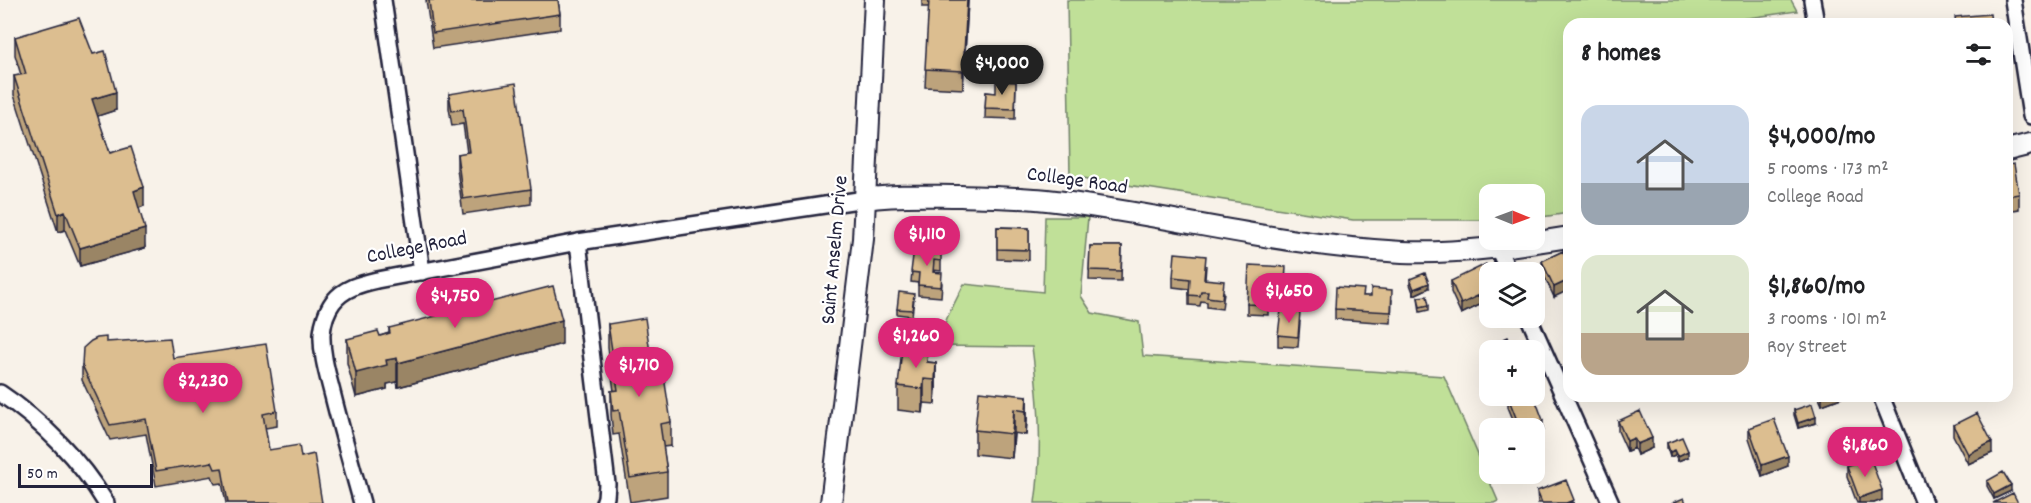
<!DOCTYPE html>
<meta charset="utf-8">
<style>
:root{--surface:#fff;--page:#f6f6f6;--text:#202124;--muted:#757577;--accent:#db2777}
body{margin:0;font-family:Dekko,sans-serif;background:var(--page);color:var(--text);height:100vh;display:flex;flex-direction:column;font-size:22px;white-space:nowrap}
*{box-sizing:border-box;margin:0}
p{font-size:20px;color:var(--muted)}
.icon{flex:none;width:33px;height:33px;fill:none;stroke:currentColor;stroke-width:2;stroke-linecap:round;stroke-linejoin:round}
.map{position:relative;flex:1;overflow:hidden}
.details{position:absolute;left:1563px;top:18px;width:450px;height:384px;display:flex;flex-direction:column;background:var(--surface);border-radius:18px;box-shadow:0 6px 24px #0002}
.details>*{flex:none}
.needle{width:39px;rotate:91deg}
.buttons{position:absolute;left:1479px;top:184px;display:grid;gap:12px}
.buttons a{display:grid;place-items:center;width:66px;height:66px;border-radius:12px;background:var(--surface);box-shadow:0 6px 24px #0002;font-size:30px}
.scale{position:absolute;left:18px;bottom:15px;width:135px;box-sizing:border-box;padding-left:6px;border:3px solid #22223b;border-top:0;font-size:16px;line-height:21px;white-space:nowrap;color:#22223b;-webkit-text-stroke:4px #fff;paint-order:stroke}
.price{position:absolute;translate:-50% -51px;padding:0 14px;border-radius:21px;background:var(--accent);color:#fff;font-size:20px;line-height:39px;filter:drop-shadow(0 2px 3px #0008)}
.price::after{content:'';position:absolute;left:50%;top:36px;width:18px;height:14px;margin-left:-9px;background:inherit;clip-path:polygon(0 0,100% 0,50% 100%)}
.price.on{background:#222;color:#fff}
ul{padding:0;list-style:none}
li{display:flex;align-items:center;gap:18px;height:150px;padding:0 18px}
li span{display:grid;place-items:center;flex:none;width:168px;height:120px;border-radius:18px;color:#555}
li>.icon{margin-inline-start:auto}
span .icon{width:72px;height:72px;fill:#fffc;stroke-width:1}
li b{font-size:26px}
h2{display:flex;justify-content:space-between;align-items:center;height:72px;padding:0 18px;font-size:26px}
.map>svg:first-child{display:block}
</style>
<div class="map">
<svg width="2031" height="503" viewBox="0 0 2031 503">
<rect width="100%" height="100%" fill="#f8f2e9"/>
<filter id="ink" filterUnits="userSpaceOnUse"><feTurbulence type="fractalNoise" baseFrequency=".0167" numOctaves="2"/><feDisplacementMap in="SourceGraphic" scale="12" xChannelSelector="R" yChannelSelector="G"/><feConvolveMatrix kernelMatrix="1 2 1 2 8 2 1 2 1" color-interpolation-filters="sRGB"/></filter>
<g filter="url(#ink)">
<path fill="#c0e098" stroke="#71816a" stroke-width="1.5" d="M1067,0h724l6,11 -91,13h-137v189l-34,5 -1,-23h-44l-1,25h-136l-283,-44z
M1045,217h43l-7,79 11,17 47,9 4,34 301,20 54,125 -4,2h-459c8,-55 4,-101 -3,-156l-95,-1 10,-28 17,-34 79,8z"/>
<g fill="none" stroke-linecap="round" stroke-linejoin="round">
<g stroke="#22223b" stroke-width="20">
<path id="minor" d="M383,0l39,272
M1812,0l4,24
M2013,0l18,116
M578,242l29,242 -1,13 -2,6
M1498,248l11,25
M1529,318l82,185
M0,393c42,28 80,67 106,110
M1881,396l43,107
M362,503c-10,-36 -20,-71 -29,-107 -5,-20 -12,-42 -11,-63 1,-10 5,-23 11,-31 11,-14 27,-18 44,-22l201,-38 287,-43"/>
</g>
<g stroke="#22223b" stroke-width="24">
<path id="tertiary" d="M2007,150l24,-6
M865,199c32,-5 64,-3 96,-3 28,1 57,1 86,4 118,14 235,46 355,52 57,2 111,-6 167,-15
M831,503l32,-264 12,-239"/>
</g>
<use href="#minor" stroke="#fff" stroke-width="15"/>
<use href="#tertiary" stroke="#fff" stroke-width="20"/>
</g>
<path fill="#bda37c" stroke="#22223b" stroke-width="1.5" d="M426,0h132l2,14v15l-127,19z
M922,0h46l-5,89 -38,-2 4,-80h-7z
M15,37l78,17 23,56 -19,6 13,37 34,53 -5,2 6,40 -65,18 -15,-36 -7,2 -44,-137v-19l7,-1 -6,-20z
M1016,82l-1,37 -30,-1 1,-26 10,1z
M449,94l82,95v15l-68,10 -6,-45v-15l10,-1 -4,-29 -11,2 -3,-18z
M2007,165l12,29v15l-12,2z
M997,227l32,1v32l-32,-1z
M1090,246h32l-1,35 -32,-1z
M914,248l27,13v10l-7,-1v2l8,11 -1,14 -23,-2v-12l-7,-1z
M1563,251l-9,46 -12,-26v-10z
M1206,266l-1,13 19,13 -2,17 -15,-2v-5l-6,-1 -1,5 -11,-1v-16l-16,-2v-10z
M1490,273v27l-29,14 -10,-22v-11z
M1286,278l-2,27 -16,-1v11l-21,-1v-10z
M1410,279l19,9 -15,7 -4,-11z
M1364,296l28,4 -1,23 -56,-4v-10z
M1418,297l11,8v5l-9,2z
M914,299l-2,17 -15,-2v-5z
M1300,322l-2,25 -20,-1v-11z
M608,324l44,42 19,56v24l-8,1 4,25v24l-37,6 -11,-68 -6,1 -2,-20v-24h3l-6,-43z
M389,328l173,16 -164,43 -1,-5 -10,2v5l-31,8 -9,-34v-24l33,-3 9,-3z
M106,342l67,16 104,53v15l-12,2 4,22 32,7 21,46h-96l-4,-20 -7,1 -3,-8 -56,10 -10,-52 -36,6 -28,-60v-15z
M928,362l8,1v24l-1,17 -11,-1 -1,10 -25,-3v-24z
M1027,396v24l-1,15 -12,-2 -2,25 -37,-4v-24z
M1818,396h23v2l-19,7z
M1508,397l35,33 -9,-1h-17l-9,-22z
M1794,410l22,13 -18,5 -4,-13z
M1618,421l34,27 -15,7 -3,-7 -7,3 -9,-20z
M1953,425l39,28 -24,11 -15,-29z
M1749,428l39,38 -26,10 -13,-38z
M1667,443l21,14 -10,4 -3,-6 -5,2 -3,-9z
M1847,466l35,34 -8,3h-17l-10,-27z
M1987,481l24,10 -17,8 -7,-13z
M1537,491l37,12h-36z"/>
<path fill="#9a8565" stroke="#22223b" stroke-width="1.5" d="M967,0h1l-5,89v-18z
M116,92v18l-24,8v-19z
M144,187v19l-10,4v-19z
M65,211v19l-7,2v-18z
M145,229v19l-65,18v-18z
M1569,280v10l-15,7v-10z
M1429,283v5l-15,7v-6z
M1490,290v10l-29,14v-10z
M562,320v24l-164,43v-24z
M397,358v24l-10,2v5l-31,8v-24l30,-13z
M936,363v24l-1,17v-24z
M924,379v24l-1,10v-24z
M1027,396v24l-1,15v-24z
M1822,396h19v2l-19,7z
M1014,409v24l-2,25v-24z
M1816,417v6l-18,5v-5z
M1543,420v10l-9,3v-4h-14z
M1634,438v10l-7,3v-10z
M1652,438v10l-15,7v-11z
M1992,442v11l-24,11v-10z
M1675,450v5l-5,2v-5z
M1688,451v6l-10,4v-5z
M1788,456v10l-26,10v-11z
M2011,485v6l-17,8v-5z
M1882,490v10l-8,3h-15v-5z"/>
<path fill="#dcbe90" stroke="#22223b" stroke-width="1.5" d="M429,0h129l2,14 -127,19z
M929,0h38l-4,71 -38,-2z
M1990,14l1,10h-35l-1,-7z
M79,18l14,36 12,-3 11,41 -24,7 18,54 21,-6 13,40 -10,4 11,38 -65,19 -15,-37 -7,3 -44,-138 12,-2 -11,-37z
M996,81l20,1 -1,27 -30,-1 1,-16 10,1z
M516,83l15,106 -68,10 -6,-45 12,-2 -6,-43 -11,2 -3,-17z
M2014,164l5,30 -12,2v-31z
M997,227l32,1v22l-32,-1z
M1090,246h32l-1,25 -32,-1z
M914,248l27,2v11l-7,-1 -1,12 9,1 -1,14 -23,-2 1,-12 -8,-1z
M1563,251l6,13v16l-15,7 -12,-26z
M1175,253l31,3 -2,23 20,2 -2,18 -15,-2 1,-6h-7l-1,5 -11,-1 1,-16 -17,-2z
M1486,264l4,9v17l-29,14 -10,-23z
M1249,265l37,2 -2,28 -16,-1v11l-21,-1z
M1425,273l4,10 -15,6 -4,-10z
M553,286l9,34 -164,43 -1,-5 -11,2 1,5 -31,8 -9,-34 31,-8 2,5 10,-3 -1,-5z
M1336,287l28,2 -1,7h8v-8l21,2 -1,22 -56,-3z
M899,292l15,2 -2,16 -15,-1z
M1427,296l2,9 -9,2 -2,-10z
M1281,310l19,2 -2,25 -20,-2z
M645,318l7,48 10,-2 9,58 -11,2 7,48 -37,6 -11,-68 -6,1 -2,-20 7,-1 -10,-66z
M106,337v5l64,-4 3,20 93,-14 11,67 -14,3 6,36 30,-5 2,12 13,-3 8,49h-94l-6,-35 -7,1 -3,-7 -56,9 -10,-52 -36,6 -28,-60 1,-17 8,-7 6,-3z
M1508,337l6,14h-21l-3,-6z
M902,349l26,2 -1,11 9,1 -1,17 -11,-1 -1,10 -25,-3z
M979,391l48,5 -1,15 -12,-2 -2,25 -37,-4z
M1510,396h24l9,24 -23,8 -12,-31z
M1812,404l4,13 -18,6 -4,-13z
M1640,411l12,27 -15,6 -3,-6 -7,3 -9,-20z
M1977,413l15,29 -24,12 -15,-29z
M1774,419l14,37 -26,9 -13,-37z
M1682,437l6,14 -10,5 -3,-6 -5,2 -3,-9z
M1870,457l12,33 -23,8 -12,-32z
M2003,472l8,13 -17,9 -7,-13z
M1566,480l8,20 -8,3h-24l-5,-12z
M2013,493l5,10h-25z
M1684,498l2,5h-14z"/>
</g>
<g text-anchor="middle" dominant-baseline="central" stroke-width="4.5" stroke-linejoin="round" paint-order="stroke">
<g font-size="21" fill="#22223b" stroke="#fff">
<text transform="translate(1077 182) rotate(8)">College Road</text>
<text transform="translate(417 249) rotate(-11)">College Road</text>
<text transform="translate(836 250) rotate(-85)">Saint Anselm Drive</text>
</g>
</g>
</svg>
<div class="buttons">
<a><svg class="needle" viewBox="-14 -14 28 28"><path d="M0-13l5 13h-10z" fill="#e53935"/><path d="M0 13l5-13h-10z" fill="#757577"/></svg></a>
<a><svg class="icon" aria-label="layers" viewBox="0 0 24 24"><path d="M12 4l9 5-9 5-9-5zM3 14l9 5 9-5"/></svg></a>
<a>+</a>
<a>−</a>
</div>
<div class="scale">50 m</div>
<b class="price on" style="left:1002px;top:96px">$4,000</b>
<b class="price" style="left:927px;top:267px">$1,110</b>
<b class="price" style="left:1289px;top:324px">$1,650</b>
<b class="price" style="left:455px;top:329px">$4,750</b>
<b class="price" style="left:916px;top:369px">$1,260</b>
<b class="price" style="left:639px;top:398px">$1,710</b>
<b class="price" style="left:203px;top:414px">$2,230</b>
<b class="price" style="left:1865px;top:478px">$1,860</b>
<section class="details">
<h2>8 homes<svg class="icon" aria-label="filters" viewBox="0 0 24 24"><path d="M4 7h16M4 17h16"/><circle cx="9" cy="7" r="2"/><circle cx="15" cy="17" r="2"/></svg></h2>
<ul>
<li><span style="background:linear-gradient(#c9d6e8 65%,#9aa5b1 0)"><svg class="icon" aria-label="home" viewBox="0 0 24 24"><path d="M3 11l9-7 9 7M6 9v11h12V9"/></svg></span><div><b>$4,000/mo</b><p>5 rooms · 173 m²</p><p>College Road</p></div></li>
<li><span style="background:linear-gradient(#dfe7d0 65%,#b9a48a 0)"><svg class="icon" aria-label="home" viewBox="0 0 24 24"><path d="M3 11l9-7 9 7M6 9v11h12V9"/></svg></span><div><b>$1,860/mo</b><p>3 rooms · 101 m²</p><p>Roy Street</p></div></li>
</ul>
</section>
</div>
